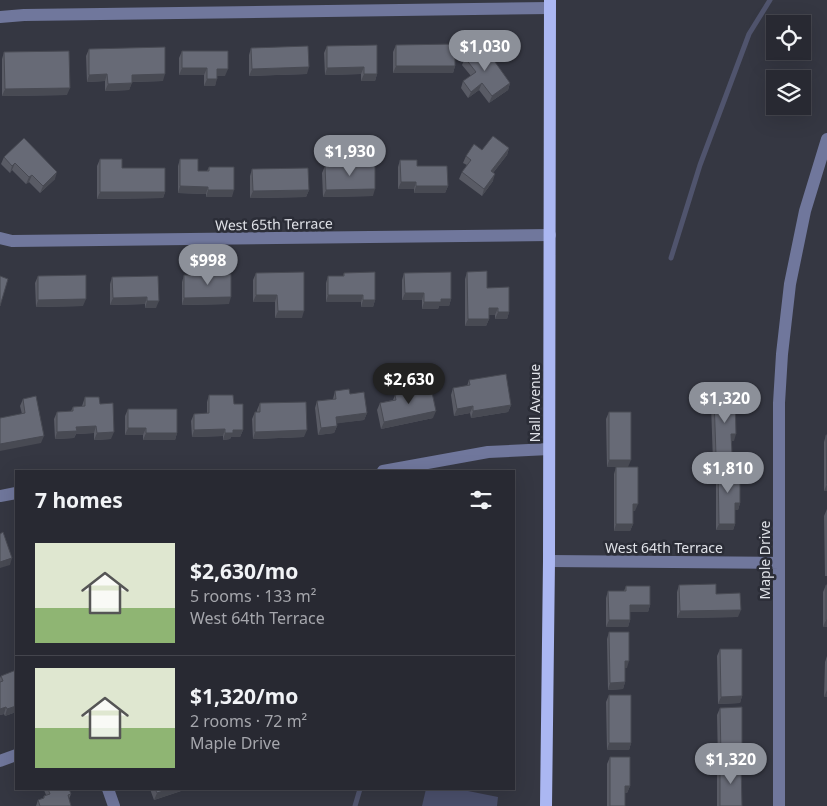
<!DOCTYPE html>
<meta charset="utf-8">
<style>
:root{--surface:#282932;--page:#30313a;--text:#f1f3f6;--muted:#a5a6ac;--line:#44454d;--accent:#8c9099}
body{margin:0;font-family:"Noto Sans",sans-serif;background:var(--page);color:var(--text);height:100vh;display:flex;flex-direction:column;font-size:19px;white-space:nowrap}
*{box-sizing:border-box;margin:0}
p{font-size:16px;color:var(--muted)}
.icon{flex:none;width:28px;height:28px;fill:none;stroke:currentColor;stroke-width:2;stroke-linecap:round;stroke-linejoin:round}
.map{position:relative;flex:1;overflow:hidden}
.panel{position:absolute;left:15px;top:470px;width:500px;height:320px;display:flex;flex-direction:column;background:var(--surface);border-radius:0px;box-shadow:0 5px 20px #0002,0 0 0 1px var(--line)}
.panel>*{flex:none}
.buttons{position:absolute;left:766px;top:15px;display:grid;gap:10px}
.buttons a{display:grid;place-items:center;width:45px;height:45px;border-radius:0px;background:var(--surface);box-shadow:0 5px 20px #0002,0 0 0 1px var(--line);font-size:25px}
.price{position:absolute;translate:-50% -42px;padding:0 11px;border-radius:18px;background:var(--accent);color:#fff;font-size:16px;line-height:32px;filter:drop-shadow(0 1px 2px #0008)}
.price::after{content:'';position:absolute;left:50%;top:30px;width:15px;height:11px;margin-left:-8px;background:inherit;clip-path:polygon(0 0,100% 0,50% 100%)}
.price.current{background:#222;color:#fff}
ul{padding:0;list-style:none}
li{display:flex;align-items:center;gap:15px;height:125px;padding:0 20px}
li+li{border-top:1px solid var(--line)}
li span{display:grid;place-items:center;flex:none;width:140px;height:100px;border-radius:0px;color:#555}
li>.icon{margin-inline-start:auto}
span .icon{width:60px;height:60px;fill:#fffc;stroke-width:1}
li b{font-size:21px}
h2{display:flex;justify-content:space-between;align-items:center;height:60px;padding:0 20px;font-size:21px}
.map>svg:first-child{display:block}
</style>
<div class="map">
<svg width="827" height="806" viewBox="0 0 827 806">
<rect width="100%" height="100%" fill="#353742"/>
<path fill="#4a4f6b" d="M426,789h32l40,8 -1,9h-75z"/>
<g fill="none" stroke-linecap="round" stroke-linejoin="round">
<path stroke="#50546d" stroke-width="5" d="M671,258l29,-93 49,-131 21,-34
M355,806l5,-17"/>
<path stroke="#70779c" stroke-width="12" d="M0,17l24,-2 526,-7
M0,238l12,3 538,-6
M383,471l105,-19 61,-3
M0,496l16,-3
M549,561l230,2
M0,761l16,-6
M108,789l6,17
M779,806v-403l3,-49 8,-70 15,-73 22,-72"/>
<path stroke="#abb7f2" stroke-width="12" d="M546,806l3,-245 1,-561"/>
</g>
<path fill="#595b65" d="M396,45l59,21 -2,7h-60v-21z
M327,46l50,28 -2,7h-14v-7l-36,1 -1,-22z
M251,48l56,26 -58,2v-21z
M89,49l74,32 -31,1 -3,8 -24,1v-10l-18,1 -1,-26z
M182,51l43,25h-8l-2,10h-11v-11h-25v-17z
M4,52l63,43 -65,1v-37z
M465,58l45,25 -2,7 -19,13 -10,-13 -11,8 -7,-10 2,-7 8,-5 -9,-11z
M509,148l-2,7 -14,18v8l-11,15 -23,-17 3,-7 5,-7 -4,-2 3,-7 16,-6z
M4,157l51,22 -15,14 -11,-11 -3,2 -14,-14 -2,3 -9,-9z
M100,159l22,9 43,24 -2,6 -66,1v-33z
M180,159l18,12h9l2,-4 23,30h-26v-3l-28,-1v-27z
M400,160l17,6 31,20 -3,7h-31v-4h-16v-22z
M325,166l48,30 -50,1 -1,-24z
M252,169l57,21 -3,7 -56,1v-22z
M467,272l20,16 22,24 -2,7h-12v-4h-6v4l-3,7h-21v-47z
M256,273l46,45h-27v-16h-22v-22z
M344,273l31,27 -2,7h-12v-5h-35v-19l2,-7h15z
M404,273l47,26 -2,7h-10l-1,3h-16v-9h-20v-20z
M184,275l45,29 -47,1v-23z
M38,276l45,30 -47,1 -1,-24z
M158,276l-2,32h-11v-4l-35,1v-21l2,-7z
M469,380l42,25 -3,7 -37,6 -1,-5 -16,3 -3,-21 2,-7 14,-2z
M335,391l15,3 17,19 -3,7 -28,3 1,3 -3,7 -16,2 -3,-27 2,-7 16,-2z
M209,395l25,9 9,26 -3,7h-9l-1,2 -7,1v-4l-31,1 -1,-16 3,-7h13v-12z
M395,395l38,23 -52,11 -4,-19 3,-7 13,-3z
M85,397l15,7 11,35 -17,1v-7l-18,1 -2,4 -19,1 -1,-20 3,-7 14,-1 2,-4 9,-1z
M714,398l20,43h-2v13l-3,7 -16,1 -2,-57z
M23,399l18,44 -19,-29 -2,-8z
M260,403l44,34 -51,2 -1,-20 3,-7h2v-2z
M128,409l49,24 -2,7h-32v-5h-18v-19z
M609,412l19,55h-21l-1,-48z
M826,435l1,56h-3v-49z
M616,467l19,44h-2v13l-3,7h-16v-57z
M718,467l22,36 -2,7h-3v14l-2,6h-17v-56z
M827,509v67h-2l-1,-60z
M679,585l37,9 22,23 -61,1v-26z
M826,585l1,42h-4v-35z
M626,586l24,19 -2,7h-18v8l-2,7h-22v-29l2,-7h16z
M609,632l18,36h-2v14l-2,7 -15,1 -1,-51z
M720,649l22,47 -2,7 -22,1 -1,-48z
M827,656v41h-3l1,-35z
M16,672v40l-11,4 -1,-2 -4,1v-37l1,-2z
M609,695l22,48 -2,7h-22l-1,-48z
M720,708l22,47 -2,7h-22l-1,-47z
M610,757l20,29 -3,7h-2v13h-18v-42z
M720,765l22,41h-25v-34z
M45,789h24l2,5 -2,5 2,7h-35l2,-6 5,-2 1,-2 2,-1 -2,-5z
M150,789h32l-1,2 -27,9z"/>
<path fill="#484a53" d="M396,66h59l-2,7h-60z
M309,67l-2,7 -58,2 3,-7z
M364,67l-3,7 -36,1 2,-7z
M182,68h25l-3,7h-25z
M217,69h11l-3,7h-10z
M107,74l-2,7 -18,1 2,-7z
M165,74l-2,7 -34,1 3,-7z
M364,74h13l-2,7h-14z
M207,79h10l-2,7h-11z
M132,83l-3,7 -24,1 3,-7z
M482,83l-3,7 -11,8 3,-6z
M510,83l-2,7 -19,13 3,-7z
M70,88l-3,7 -65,1 3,-7z
M509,148l-2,7 -18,23 2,-7z
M15,163l-3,7 -2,3 2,-7z
M57,172l-2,7 -15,14 3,-7z
M495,174l-2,7 -11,15 2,-7z
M32,175l-3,7 -3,2 3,-7z
M401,182h15l-2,7h-16z
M180,186l28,1 -2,7 -28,-1z
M416,186h32l-3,7h-31z
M375,189l-2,7 -50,1 3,-7z
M208,190h26l-2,7h-26z
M309,190l-3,7 -56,1 3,-7z
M100,192h65l-2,6 -66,1z
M405,293h19l-2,7h-20z
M256,295h21l-2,7h-22z
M328,295h35l-2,7h-35z
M147,297l-2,7 -35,1 3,-7z
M231,297l-2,7 -47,1 2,-7z
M86,299l-3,7 -47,1 2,-7z
M441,299h10l-2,7h-10l-1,3h-16l2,-7z
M363,300h12l-2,7h-12z
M147,301h12l-3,7h-11z
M489,308h9l-3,7h-9z
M278,311h26l-2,7h-27z
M498,312h11l-2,7h-12z
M468,319h21l-3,7h-21z
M511,405l-3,7 -37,6 2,-7z
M473,406l-3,7 -16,3 3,-7z
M436,411l-3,7 -52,11 3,-7z
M367,413l-3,7 -31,4 3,-7z
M96,426l-2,7 -18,1 -2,4 -19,1 2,-7 19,-5z
M337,426l-3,7 -16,2 3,-7z
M128,428h18l-3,7h-18z
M225,429l-2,7 -31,1 2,-7z
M233,430h10l-3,7h-9l-1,2 -7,1 2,-7z
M307,430l-3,7 -51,2 2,-7z
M114,432l-3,7 -17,1 3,-7z
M146,433h31l-2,7h-32z
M731,434h5l-2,7h-5z
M44,436l-3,7 -41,8v-7z
M732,454l-3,7 -16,1 3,-7z
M609,460h22l-3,7h-21z
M827,484v7h-3z
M735,503h5l-2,7h-5z
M633,504h5l-3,7h-5z
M616,524h17l-3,7h-16z
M719,524h16l-2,6h-17z
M12,558l-2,7 -10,3v-6z
M630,605h20l-2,7h-20z
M741,610l-3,7 -61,1 3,-7z
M609,620h21l-2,7h-22z
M826,620h1v7h-4z
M625,661h4l-2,7h-5z
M625,682l-2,7 -15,1 2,-7z
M827,690v7h-3z
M742,696l-2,7 -22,1 3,-7z
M16,706v6l-11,4 2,-7z
M6,707l-2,7 -4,1v-6z
M609,743h22l-2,7h-22z
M721,755h21l-2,7h-22z
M625,786h5l-3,7h-4z
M169,789h13l-1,2 -27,9 3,-7z"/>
<path fill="#676a76" stroke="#484a53" d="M455,44v22h-59v-21z
M377,45v29h-13v-7l-37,1v-22z
M483,45l27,38 -18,13 -10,-13 -11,9 -8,-11 13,-9 -11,-14z
M308,46l1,21 -57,2 -1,-21z
M165,47v27l-33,1v8l-24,1 -1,-10 -18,1v-26z
M69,51l1,37 -65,1 -1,-37z
M182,51h46v18h-11v10h-10v-11h-25z
M493,136l16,12 -18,23 4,3 -11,15 -22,-17 9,-12 -5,-4 8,-12 8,6z
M24,138l33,34 -14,14 -11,-11 -3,2 -14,-14 -3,3 -8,-9z
M100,159h22v9h43v24h-65z
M180,159h18v12h11v-4h25v23h-26v-3l-28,-1z
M400,160h17v6h30l1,20h-32v-4h-15z
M375,165v24l-49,1 -1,-24z
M308,168l1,22 -56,1 -1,-22z
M487,271v17l22,-1v25h-11v-4h-9v11h-21l-1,-47z
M304,272v39h-26l-1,-16h-21v-22z
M375,272v28h-12v-5h-35v-19h16v-3z
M451,272v27h-10v3h-17v-9h-19l-1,-20z
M231,274v23l-47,1v-23z
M86,275v24l-48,1v-24z
M0,276l8,3 -8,27z
M158,276l1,25h-12v-4l-34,1 -1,-21z
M506,374l5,31 -38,6v-5l-16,3 -4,-21 17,-3 -1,-5z
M431,388l5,23 -52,11 -4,-19 16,-3 -1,-5z
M349,389l1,5 14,-2 3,21 -31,4 1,9 -16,2 -4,-27 19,-2 -1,-8z
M209,395h24l1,9h9v26h-10v3h-8v-4l-31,1v-16l15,-1z
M36,396l8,40 -44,8v-26l25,-5 -2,-14z
M85,397h14l1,7 13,-1 1,29 -17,1 -1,-7 -20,1 1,4 -20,1v-20l16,-1v-4l12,-1z
M735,397l1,37h-5l1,20 -16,1 -2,-57z
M306,402l1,28 -52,2v-20h5v-9z
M128,409h49v24h-31v-5h-18z
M609,412h22v48h-22z
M826,435h1v49z
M616,467h22v37h-5v20h-17z
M718,467h22v36h-5v21h-16z
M3,532l9,26 -12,4v-28z
M716,584v10l24,-1 1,17 -61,1 -1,-26z
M826,585h1v35h-1z
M626,586h24v19h-20v15h-21l-1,-29h18z
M609,632h20v29h-4v21l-15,1z
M720,649h22v47l-21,1z
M16,670v36l-9,3 -1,-2 -6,2v-27l3,-1 -2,-5z
M609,695h22v48h-22z
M742,707v48h-21l-1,-47z
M610,757h20v29h-5v20h-15z
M741,764l1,42h-22v-41z
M48,789h21l2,5 -3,1 3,11h-31l-2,-6 6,-2v-2l6,-2z
M155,789h14l-12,4z"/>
<g text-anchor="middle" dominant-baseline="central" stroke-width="5" stroke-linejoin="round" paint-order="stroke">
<g font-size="14" fill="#dfe1e7" stroke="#2b2d37">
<text transform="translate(274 224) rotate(-1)">West 65th Terrace</text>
<text transform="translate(534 403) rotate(-90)">Nall Avenue</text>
<text x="664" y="547">West 64th Terrace</text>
<text transform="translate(764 560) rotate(-90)">Maple Drive</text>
</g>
</g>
</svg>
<div class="buttons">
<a><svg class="icon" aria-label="locate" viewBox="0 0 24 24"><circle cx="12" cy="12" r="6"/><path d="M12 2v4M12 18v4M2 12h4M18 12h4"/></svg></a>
<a><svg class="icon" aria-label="layers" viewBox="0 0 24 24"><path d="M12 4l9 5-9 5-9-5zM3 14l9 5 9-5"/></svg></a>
</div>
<b class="price" style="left:485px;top:72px">$1,030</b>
<b class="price" style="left:350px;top:177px">$1,930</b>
<b class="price" style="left:208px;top:286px">$998</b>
<b class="price current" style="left:409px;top:405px">$2,630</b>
<b class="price" style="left:725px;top:424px">$1,320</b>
<b class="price" style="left:728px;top:494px">$1,810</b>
<b class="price" style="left:731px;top:785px">$1,320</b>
<section class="panel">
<h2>7 homes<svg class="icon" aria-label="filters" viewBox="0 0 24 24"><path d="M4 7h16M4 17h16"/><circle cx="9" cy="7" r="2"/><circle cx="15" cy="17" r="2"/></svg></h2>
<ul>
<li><span style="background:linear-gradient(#dfe7d0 65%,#8fb573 0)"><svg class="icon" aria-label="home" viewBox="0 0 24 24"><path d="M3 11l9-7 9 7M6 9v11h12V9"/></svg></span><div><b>$2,630/mo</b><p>5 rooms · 133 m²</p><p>West 64th Terrace</p></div></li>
<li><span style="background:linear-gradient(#dfe7d0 60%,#8fb573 0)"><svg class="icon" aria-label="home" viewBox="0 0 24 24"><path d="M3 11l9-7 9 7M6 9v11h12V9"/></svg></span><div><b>$1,320/mo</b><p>2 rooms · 72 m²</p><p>Maple Drive</p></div></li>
</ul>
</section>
</div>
